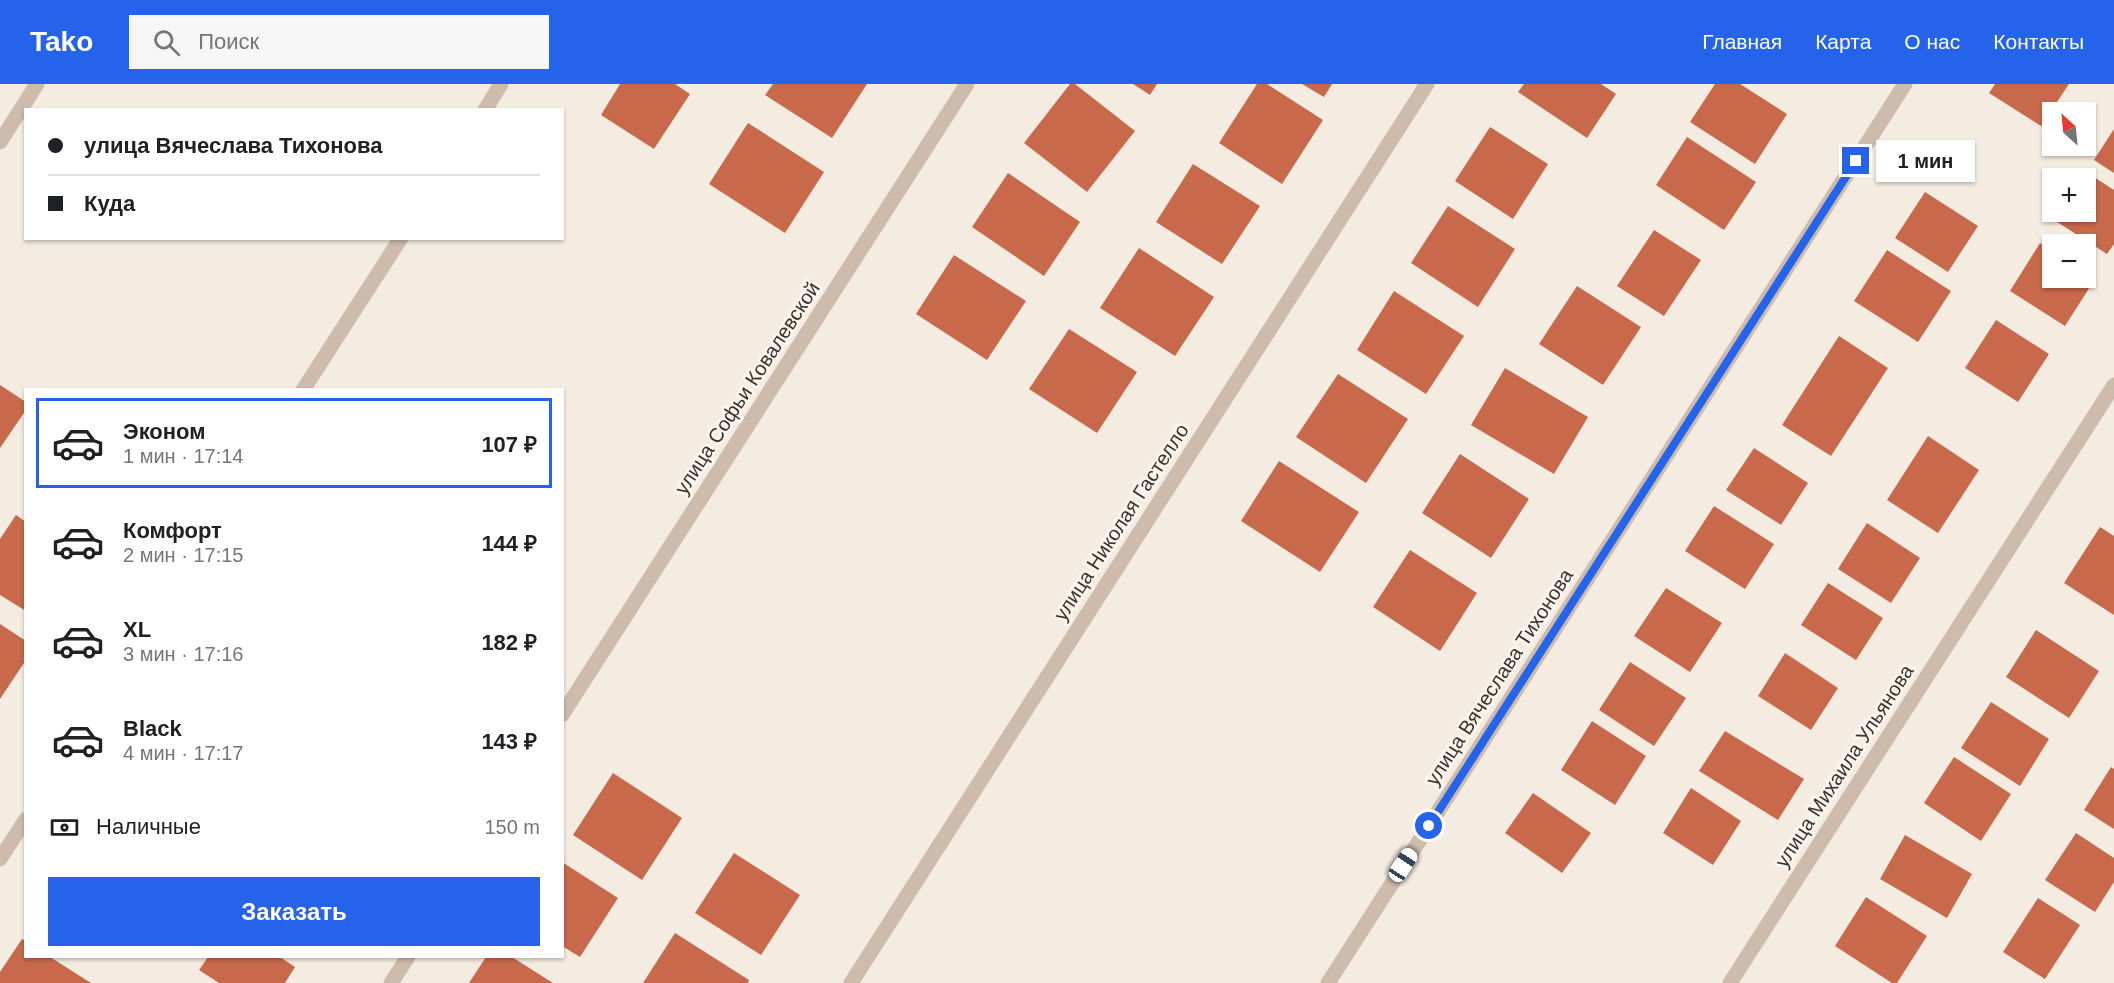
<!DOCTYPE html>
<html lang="ru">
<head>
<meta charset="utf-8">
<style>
	body { margin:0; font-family:Arial,sans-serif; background:#f6f6f6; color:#202124; height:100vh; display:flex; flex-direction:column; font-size:22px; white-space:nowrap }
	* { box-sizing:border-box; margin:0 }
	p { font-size:20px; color:#757577 }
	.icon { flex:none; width:33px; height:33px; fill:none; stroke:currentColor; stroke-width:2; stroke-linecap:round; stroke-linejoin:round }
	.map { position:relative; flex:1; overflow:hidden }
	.details { position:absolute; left:24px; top:304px; width:540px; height:570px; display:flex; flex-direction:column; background:#fff; border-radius:0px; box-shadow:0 2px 4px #0004 }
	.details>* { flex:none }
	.top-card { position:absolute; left:24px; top:24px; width:540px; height:132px; border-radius:0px; box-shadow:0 2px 4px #0004; display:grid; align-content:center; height:132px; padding:0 24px; background:#fff }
	.needle { width:39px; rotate:333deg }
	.fabs { position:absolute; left:2042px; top:18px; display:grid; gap:12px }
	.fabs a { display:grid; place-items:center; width:54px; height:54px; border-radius:0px; background:#fff; box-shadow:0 2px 4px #0004; font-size:30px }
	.end { position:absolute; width:27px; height:27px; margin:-14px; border:8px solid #2563eb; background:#fff; box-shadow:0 0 0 3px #fff }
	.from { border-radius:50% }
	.bubble { position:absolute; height:42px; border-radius:0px; background:#fff; box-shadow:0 2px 4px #0004; font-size:20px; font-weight:700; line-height:42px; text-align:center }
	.car { position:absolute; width:18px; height:36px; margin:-18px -9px; border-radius:8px; box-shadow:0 0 4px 2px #0007; background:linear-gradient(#fff 24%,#345 0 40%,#fff 0 76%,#345 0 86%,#fff 0) }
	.top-card b { display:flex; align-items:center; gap:21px; height:57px; font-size:22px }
	.top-card b+b { border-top:2px solid #e0e0e0 }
	.top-card i { width:15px; height:15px; background:#202124 }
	ul { padding:10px 0 0; list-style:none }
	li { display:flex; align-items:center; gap:18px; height:90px; margin:0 12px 9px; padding:0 12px; border:3px solid transparent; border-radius:0px }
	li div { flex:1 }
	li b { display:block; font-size:22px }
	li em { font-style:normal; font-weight:700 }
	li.on { border-color:#2563eb }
	li>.icon { width:54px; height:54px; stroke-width:1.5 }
	.pay { display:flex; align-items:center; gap:15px; height:66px; padding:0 24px; font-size:22px }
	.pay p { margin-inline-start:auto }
	.primary-button { display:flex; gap:12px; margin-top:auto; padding:12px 24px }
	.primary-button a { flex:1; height:69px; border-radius:0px; background:#2563eb; color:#fff; font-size:24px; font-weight:700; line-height:69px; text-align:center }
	header { display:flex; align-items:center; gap:36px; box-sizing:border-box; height:84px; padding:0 30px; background:#2563eb; color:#fff }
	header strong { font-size:28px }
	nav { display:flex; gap:33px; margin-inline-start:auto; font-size:21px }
	.search { width:420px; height:54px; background:#f6f6f6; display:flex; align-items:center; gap:15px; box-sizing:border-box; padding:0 21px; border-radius:0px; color:#757577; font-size:22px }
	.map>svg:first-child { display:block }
</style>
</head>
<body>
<header>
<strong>Tako</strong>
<div class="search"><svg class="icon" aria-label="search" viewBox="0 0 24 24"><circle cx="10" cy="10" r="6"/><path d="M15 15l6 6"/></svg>Поиск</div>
<nav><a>Главная</a><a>Карта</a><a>О нас</a><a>Контакты</a></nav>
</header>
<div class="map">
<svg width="2114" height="899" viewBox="0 0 2114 899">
	<rect width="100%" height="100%" fill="#f4ebe1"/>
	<!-- building -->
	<path fill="#c8694b" d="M620,0H675L690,10L654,65L601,31Z
		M773,0H867L832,54L765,11Z
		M1070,0H1075L1135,47L1087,108L1024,59Z
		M1133,0H1157L1150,11Z
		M1257,0H1267L1323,36L1282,100L1219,59Z
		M1302,0H1332L1324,13Z
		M1524,0H1601L1616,10L1587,54L1518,8Z
		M1715,0H1740L1787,30L1755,80L1690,38Z
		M1995,0H2069L2041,42L1989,9Z
		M748,39L824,88L785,149L709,100Z
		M1490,43L1548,80L1513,135L1455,97Z
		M2114,45V89L2094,76Z
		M1687,53L1756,98L1724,146L1656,101Z
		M1193,80L1260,122L1222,180L1156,138Z
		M2086,88L2114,106V160L2107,170L2054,136L2060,128H2085V94H2081Z
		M1008,89L1080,138L1044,192L972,143Z
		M1925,108L1978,142L1948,188L1895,154Z
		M1448,122L1515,165L1478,223L1411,179Z
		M1654,146L1701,176L1664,232L1617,202Z
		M2040,159L2052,167V194H2085V188L2095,195L2065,242L2010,207Z
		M1139,164L1214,213L1175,272L1100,224Z
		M1887,166L1951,207L1918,258L1854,217Z
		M954,171L1026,217L987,276L916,230Z
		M1577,202L1641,243L1603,301L1539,260Z
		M1394,207L1464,252L1426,310L1357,266Z
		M1996,236L2049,270L2018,318L1965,284Z
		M1069,245L1137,288L1097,349L1029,305Z
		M1839,252L1888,284L1831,372L1782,341Z
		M1505,284L1588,333L1554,390L1471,341Z
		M1338,290L1408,335L1366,399L1296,353Z
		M0,301L26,318V326L0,364Z
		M1928,352L1979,386L1938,449L1887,416Z
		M1754,364L1808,399L1781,441L1726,406Z
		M1460,370L1529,415L1491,474L1422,429Z
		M1279,377L1359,428L1320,488L1241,437Z
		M1714,422L1774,460L1745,505L1685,467Z
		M16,431L26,438V527L0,511V455Z
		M1867,439L1920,474L1891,519L1838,485Z
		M2100,443L2114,452V531L2064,499Z
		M1410,466L1477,509L1440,567L1373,523Z
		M1828,499L1883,534L1856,576L1801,541Z
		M1666,504L1722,539L1690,588L1634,552Z
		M0,540L26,557V576L0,615Z
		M2036,546L2099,587L2069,634L2006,593Z
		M1785,569L1838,604L1811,646L1758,612Z
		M1630,578L1686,614L1654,662L1599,626Z
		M1991,618L2049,655L2020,702L1961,664Z
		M1592,637L1646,672L1615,721L1561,686Z
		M1725,647L1804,695L1778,736L1699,687Z
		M1954,673L2011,710L1981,757L1924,719Z
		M2111,683L2114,685V745L2084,726Z
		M613,689L682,734L642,796L573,751Z
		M1691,704L1741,737L1713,781L1663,749Z
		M1533,709L1591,749L1562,789L1505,749Z
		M2076,749L2114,774V798L2095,828L2045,796Z
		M1905,751L1972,790L1947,834L1880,795Z
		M734,769L800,811L761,871L695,829Z
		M562,778L618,814L580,873L562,862Z
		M1866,813L1927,852L1897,899H1892L1835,862Z
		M2038,814L2080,841L2045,895L2003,868Z
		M675,849L749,896L748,899H643Z
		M22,855L26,857V873H50L91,899H0V888Z
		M208,873H280L295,883L285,899H219L199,886Z
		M486,873H512L553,899H469Z"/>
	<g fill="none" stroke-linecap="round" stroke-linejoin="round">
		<!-- minor -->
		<path stroke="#cdbbac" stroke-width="15" d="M485,26L501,0
			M0,58L37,0
			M303,306L401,154
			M562,631L967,0
			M0,775L26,735
			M391,899L408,873
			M851,899L1427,0
			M1328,899L1905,0
			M1730,899L2114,301"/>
	</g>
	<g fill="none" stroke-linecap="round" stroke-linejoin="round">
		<!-- route -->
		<path stroke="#2563eb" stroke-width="8" d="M1429,742L1856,77"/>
	</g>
	<g text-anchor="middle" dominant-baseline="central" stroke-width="6" stroke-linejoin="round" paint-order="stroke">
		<!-- street labels -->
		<g font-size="20" fill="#3b302b" stroke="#fbf5ee">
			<text transform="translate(747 304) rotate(-57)">улица Софьи Ковалевской</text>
			<text transform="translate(1121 438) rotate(-57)">улица Николая Гастелло</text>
			<text transform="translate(1499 593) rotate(-57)">улица Вячеслава Тихонова</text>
			<text transform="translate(1844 682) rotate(-57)">улица Михаила Ульянова</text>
		</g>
	</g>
</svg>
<div class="fabs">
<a><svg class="needle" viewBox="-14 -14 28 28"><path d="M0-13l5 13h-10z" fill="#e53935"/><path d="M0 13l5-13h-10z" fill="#757577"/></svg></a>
<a>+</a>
<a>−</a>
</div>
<i class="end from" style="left:1429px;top:742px"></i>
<i class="end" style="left:1856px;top:77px"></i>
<div class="bubble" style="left:1876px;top:56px;width:99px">1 мин</div>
<i class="car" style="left:1403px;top:781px;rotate:33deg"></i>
<div class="top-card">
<b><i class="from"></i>улица Вячеслава Тихонова</b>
<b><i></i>Куда</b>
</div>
<section class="details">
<ul>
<li class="on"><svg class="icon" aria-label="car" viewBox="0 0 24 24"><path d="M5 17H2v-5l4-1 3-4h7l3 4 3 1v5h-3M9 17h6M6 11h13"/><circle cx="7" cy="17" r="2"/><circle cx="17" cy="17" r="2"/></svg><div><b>Эконом</b><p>1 мин · 17:14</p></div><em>107 ₽</em></li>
<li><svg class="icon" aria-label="car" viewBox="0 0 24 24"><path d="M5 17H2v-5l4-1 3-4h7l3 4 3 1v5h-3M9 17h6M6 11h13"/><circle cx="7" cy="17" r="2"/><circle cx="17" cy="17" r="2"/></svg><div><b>Комфорт</b><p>2 мин · 17:15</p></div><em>144 ₽</em></li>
<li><svg class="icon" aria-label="car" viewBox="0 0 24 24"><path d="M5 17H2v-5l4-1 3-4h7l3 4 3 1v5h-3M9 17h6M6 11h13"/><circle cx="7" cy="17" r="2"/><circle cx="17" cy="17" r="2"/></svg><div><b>XL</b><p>3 мин · 17:16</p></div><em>182 ₽</em></li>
<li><svg class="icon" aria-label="car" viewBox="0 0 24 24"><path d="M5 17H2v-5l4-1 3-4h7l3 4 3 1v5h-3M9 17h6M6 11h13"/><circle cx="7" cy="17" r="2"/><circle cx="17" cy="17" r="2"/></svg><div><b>Black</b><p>4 мин · 17:17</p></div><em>143 ₽</em></li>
</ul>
<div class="pay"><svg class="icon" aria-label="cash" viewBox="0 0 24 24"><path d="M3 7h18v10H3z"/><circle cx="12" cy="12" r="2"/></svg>Наличные<p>150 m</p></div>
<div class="primary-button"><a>Заказать</a></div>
</section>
</div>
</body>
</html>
